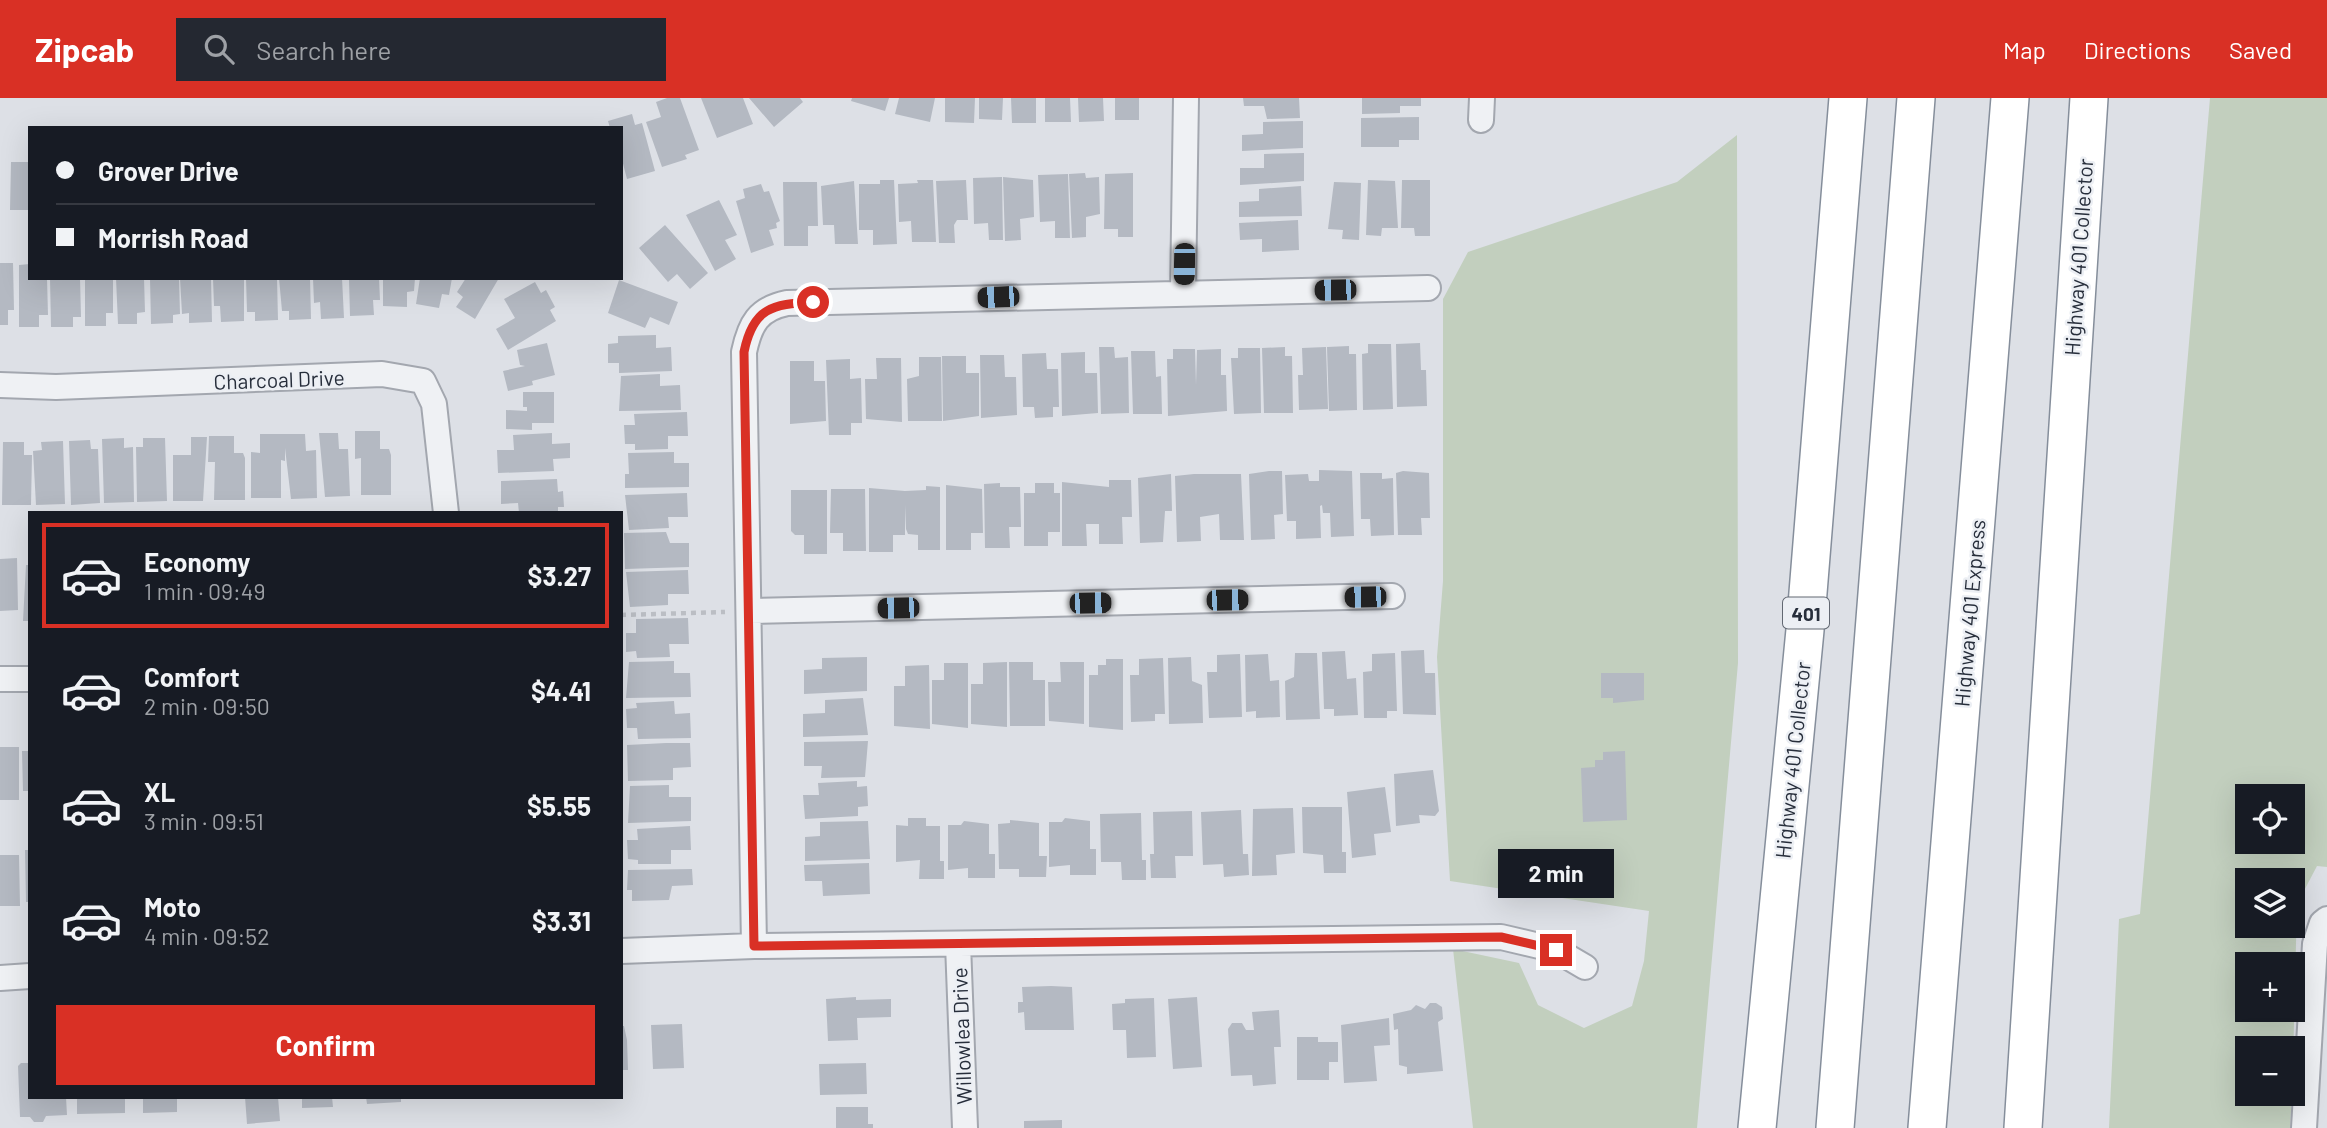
<!DOCTYPE html>
<html lang="en">
<head>
<meta charset="utf-8">
<style>
	body { margin:0; font-family:Barlow,sans-serif; background:#242831; color:#f1f3f6; height:100vh; display:flex; flex-direction:column; font-size:26px; white-space:nowrap }
	* { box-sizing:border-box; margin:0 }
	p { font-size:23px; color:#9ea1a6 }
	.icon { flex:none; width:38px; height:38px; fill:none; stroke:currentColor; stroke-width:2; stroke-linecap:round; stroke-linejoin:round }
	.map { position:relative; flex:1; overflow:hidden }
	.drawer { position:absolute; left:28px; top:413px; width:595px; height:588px; display:flex; flex-direction:column; background:#171b24; border-radius:0px; box-shadow:0 7px 28px #0002 }
	.drawer>* { flex:none }
	.guide { position:absolute; left:28px; top:28px; width:595px; height:154px; border-radius:0px; box-shadow:0 7px 28px #0002; display:grid; align-content:center; height:154px; padding:0 28px; background:#171b24 }
	.controls { position:absolute; left:2235px; top:686px; display:grid; gap:14px }
	.controls a { display:grid; place-items:center; width:70px; height:70px; border-radius:0px; background:#171b24; box-shadow:0 7px 28px #0002; font-size:35px }
	.end { position:absolute; width:32px; height:32px; margin:-16px; border:9px solid #d93025; background:#fff; box-shadow:0 0 0 4px #fff }
	.from { border-radius:50% }
	.bubble { position:absolute; height:49px; border-radius:0px; background:#171b24; box-shadow:0 7px 28px #0002; font-size:23px; font-weight:700; line-height:49px; text-align:center }
	.car { position:absolute; width:21px; height:42px; margin:-21px -10px; border-radius:9px; box-shadow:0 0 5px 2px #0007; background:linear-gradient(#222 24%,#8ab4d8 0 40%,#222 0 76%,#8ab4d8 0 86%,#222 0) }
	.guide b { display:flex; align-items:center; gap:24px; height:66px; font-size:26px }
	.guide b+b { border-top:2px solid #363941 }
	.guide i { width:18px; height:18px; background:#f1f3f6 }
	ul { padding:12px 0 0; list-style:none }
	li { display:flex; align-items:center; gap:21px; height:105px; margin:0 14px 10px; padding:0 14px; border:4px solid transparent; border-radius:0px }
	li div { flex:1 }
	li b { display:block; font-size:26px }
	li em { font-style:normal; font-weight:700 }
	li.active { border-color:#d93025 }
	li>.icon { width:63px; height:63px; stroke-width:1.5 }
	.action { display:flex; gap:14px; margin-top:auto; padding:14px 28px }
	.action a { flex:1; height:80px; border-radius:0px; background:#d93025; color:#fff; font-size:28px; font-weight:700; line-height:80px; text-align:center }
	header { display:flex; align-items:center; gap:42px; box-sizing:border-box; height:98px; padding:0 35px; background:#d93025; color:#fff }
	header strong { font-size:33px }
	nav { display:flex; gap:38px; margin-inline-start:auto; font-size:24px }
	.search { width:490px; height:63px; background:#242831; display:flex; align-items:center; gap:18px; box-sizing:border-box; padding:0 24px; border-radius:0px; color:#9ea1a6; font-size:26px }
	.map>svg:first-child { display:block }
</style>
</head>
<body>
<header>
<strong>Zipcab</strong>
<div class="search"><svg class="icon" aria-label="search" viewBox="0 0 24 24"><circle cx="10" cy="10" r="6"/><path d="M15 15l6 6"/></svg>Search here</div>
<nav><a>Map</a><a>Directions</a><a>Saved</a></nav>
</header>
<div class="map">
<svg width="2327" height="1030" viewBox="0 0 2327 1030">
	<rect width="100%" height="100%" fill="#dde0e6"/>
	<!-- green -->
	<path fill="#c2cfbe" fill-rule="evenodd" d="M2210,0H2327V769L2317,768L2297,806L2293,965L2292,950H2247V996H2292L2290,1030H2109L2119,821L2140,816ZM2247,698H2292V744H2247ZM2247,782H2292V828H2247ZM2247,866H2292V912H2247Z
		M1737,37L1738,565L1697,1030H1473L1453,851L1519,865L1538,907L1584,930L1632,908L1644,863L1649,813L1450,783L1437,559L1443,483V201L1468,154L1677,84Z"/>
	<!-- building -->
	<path fill="#b4b9c2" d="M667,0H680L699,52L685,57L687,61L662,69L646,24L661,19L656,4Z
		M701,0H743L753,26L717,40Z
		M749,0H800L803,4L774,29Z
		M852,0H889L885,13L851,3Z
		M899,0H935L930,24L895,16Z
		M945,0H975L974,25L945,24Z
		M979,0H1003L1002,22L979,21Z
		M1011,0H1036V25H1012Z
		M1045,0H1070L1071,24H1045Z
		M1078,0H1103L1104,23L1079,24Z
		M1115,0H1139V22H1115Z
		M1243,0H1299L1300,20L1267,21L1264,8H1244Z
		M1362,0H1421V8H1400V15L1362,16Z
		M632,16L635,27L642,25L655,73L627,81L621,58V30H610L608,23Z
		M1419,19V42H1399V49H1361V20Z
		M1303,23V50L1242,53V37L1263,36V24Z
		M1304,55V83L1240,87V70H1264V56Z
		M11,64H30V112H10Z
		M1085,75L1086,80L1099,79L1100,116L1086,119V139L1072,140L1069,76Z
		M1133,75V139H1118V131H1104L1105,76Z
		M1068,76L1070,140H1055V123L1040,124L1038,77Z
		M1002,79L1003,142H989L988,125L974,126L973,80Z
		M1003,79L1033,82L1034,119L1020,121L1021,142L1005,143Z
		M880,82H894L897,146L873,147V132H859V86H880Z
		M917,82H933L936,144H912L911,123L899,124L898,86L918,85Z
		M966,82L968,122H957L954,127L955,145H939L936,83Z
		M1368,82L1395,83L1398,130H1382L1381,138L1366,137Z
		M1402,82H1430V138H1415L1414,130H1401Z
		M854,83L858,146H835L834,127H823L821,88Z
		M783,84H817L818,128H808V148H784Z
		M1334,84L1361,85L1359,142L1342,141L1343,132L1328,131Z
		M761,86L764,94L769,93L780,123L776,125L777,130L769,132L774,147L751,155L736,103L745,100L743,91Z
		M1301,88L1302,118L1239,119V104L1259,103V91Z
		M719,102L737,137L725,142L736,161L715,173L686,117Z
		M1298,122L1299,152L1262,154V141L1240,142L1239,125Z
		M665,127L708,175L690,191L677,176L668,184L639,150Z
		M0,165H13L14,212H8V227H0Z
		M30,166V180H47L48,217H39V229H19V167Z
		M50,180H80L81,219H73V229H51Z
		M85,180H113V215H106V228H85Z
		M116,180H144L145,214L137,215V226H118Z
		M150,180H179L180,216L173,217V225L151,226Z
		M180,180H211L212,224L189,225V215L182,216Z
		M213,180H244V223L221,224L220,208H214Z
		M246,180H277L278,222L255,223V214H247Z
		M279,180H310L311,221L289,222V213H282Z
		M313,180H342L344,220L321,221L320,204L314,205Z
		M349,180H379L380,202H373L374,217L350,218Z
		M383,180H415L414,193L407,194V209L383,208Z
		M420,180H452L449,197L442,196L439,210L416,206Z
		M466,180H499L475,221L456,209L463,199L457,194Z
		M619,182L678,204L669,227L650,219L645,230L608,215Z
		M535,184L541,195L546,192L555,209L550,212L556,223L508,252L496,231L515,220L504,201Z
		M656,237V250L671,249L672,273L619,275V265H608V246L618,245V238Z
		M547,245L555,277L532,283L533,287L508,293L503,273L525,268L520,267L517,252Z
		M1420,245L1421,272H1426L1427,308L1397,309L1396,246Z
		M1368,246H1391L1393,311L1363,312L1362,256L1368,255Z
		M1349,248V256H1356L1357,312L1329,313L1327,249Z
		M1099,249H1114L1115,260L1128,259L1129,315L1101,316Z
		M1285,249V258H1292L1293,315H1264L1262,250Z
		M1326,249L1328,311L1299,312L1298,277H1303L1302,250Z
		M1238,250H1260L1261,315L1234,316L1231,260H1238Z
		M1173,251H1195L1196,287L1197,252L1221,251V277H1226L1227,313L1168,318L1167,261H1173Z
		M1131,253H1155L1156,279L1161,278L1162,316H1133Z
		M1085,254V275H1097L1098,315L1062,318L1061,255Z
		M1046,255L1047,271H1058L1059,309H1053V319L1035,320L1034,309H1023L1022,256Z
		M980,257H1004L1005,279H1016L1017,317L981,320Z
		M966,258V275H979V318L943,323L942,258Z
		M919,259H941L942,323H908L907,281L919,278Z
		M876,260H901L902,324L866,321L865,281H877Z
		M850,261V281L861,280L862,325H851V337H829L826,262Z
		M790,263H814V283H825L826,323L790,326Z
		M660,276V288L680,287L681,312L619,313L621,278Z
		M523,294H554V325H532V332L506,331V312L527,313V309H523Z
		M687,314L688,338H668V351L635,352V346H625L624,327H635L634,316Z
		M355,333H380V351H389L391,357V397H361V360L355,361Z
		M319,335H338L339,351H348L350,398L325,399Z
		M552,335V346L570,345V360L553,361L554,373L498,375L497,352H514L513,337Z
		M260,336H305L306,353L316,352L317,400L291,401L285,350V363L281,362V400H251V354L260,355Z
		M209,338H234V355H243L245,360V402H214L215,364H208Z
		M191,339H207L203,403H173V357H191Z
		M124,340V350L133,349L134,404L104,405L102,341Z
		M143,340H165L167,403L137,404L136,349H143Z
		M90,342L91,351H98L100,405L71,407L69,343Z
		M63,343L65,406L36,407L33,353L42,352L41,344Z
		M3,344H24V357H32L31,407H2Z
		M674,354V365H689V389L625,390V376H629L628,355Z
		M1319,372L1352,373L1354,438L1331,439L1330,415H1323L1322,407L1320,408L1321,440L1296,441V423H1287L1285,377L1308,376L1309,383H1319Z
		M1269,373H1282L1283,416L1274,417L1275,441L1251,442L1249,376Z
		M1403,373L1429,375L1430,420H1421L1422,437H1398L1396,375Z
		M1360,375H1382V381L1393,380L1394,437L1371,438L1370,421H1361Z
		M1171,376L1172,413H1165L1163,444L1140,445L1138,380Z
		M1194,376H1241L1244,442H1220L1219,416L1200,419L1201,443L1177,444L1175,378Z
		M557,381L558,394L563,393L564,409H558V415H519L518,405L501,406V383Z
		M1109,382H1131L1132,419H1122L1123,446H1099V426H1086L1087,448H1062V384L1109,389Z
		M1000,385V389H1020L1021,429H1009L1010,450H985L984,386Z
		M1035,385H1054V395H1060V434H1048V448H1024V395H1035Z
		M946,387L982,391L983,435H971V452H946Z
		M926,388L940,389V452H918V437L908,436L906,431L905,407V437H893V454H869V390L905,393L926,392Z
		M831,391H865L866,453H843V435H830Z
		M791,392H827V456H804V437H795L791,433Z
		M687,395L688,419H668L669,430L629,432L625,397Z
		M666,434L670,445H689V469L625,471L624,435Z
		M17,460L18,512L0,513V461Z
		M26,467H30V523H23Z
		M688,472L689,496H668V507L630,509L626,474Z
		M688,520L689,546H669L670,559L637,560L636,553L626,554V535H636V521Z
		M1424,552L1425,575H1435L1436,617L1403,616L1401,553Z
		M1345,553L1347,581L1356,580L1358,617L1334,618V611H1324L1322,554Z
		M1295,555H1317L1320,621L1286,622L1285,583L1294,579Z
		M1395,555L1397,613H1387V620H1364L1363,574L1372,573V556Z
		M1240,556L1242,619L1209,620L1207,574H1217V557Z
		M1268,556L1270,583L1279,582L1280,619L1256,620V613L1246,614L1245,557Z
		M867,559V593L804,596V572L822,571V560Z
		M1191,559L1192,583L1202,587L1203,625L1169,626L1168,560Z
		M1163,560L1165,616H1155V623L1131,624L1130,577H1139V561Z
		M1106,561H1123V632L1089,629V577H1098V567H1106Z
		M674,563V575H690L691,599L626,600L629,564Z
		M1007,564V629L971,626V586H983V565Z
		M1009,564H1033V582H1045V628H1010Z
		M1060,564H1084V626L1049,623L1048,584H1061Z
		M944,565H968V630L932,626V582H944Z
		M929,567L930,631L894,628V588H905V568Z
		M1601,575H1644V602L1613,605V600H1601Z
		M863,600L868,637L803,639V616L825,615V602Z
		M674,603L675,616L690,615L691,640L638,641L637,630H627L626,611L637,610L636,605Z
		M868,643L865,679L821,680L822,668H804V644Z
		M666,645H690L691,669L673,670V682L628,683L627,647Z
		M0,649H19V702H0Z
		M22,653H30V693H23Z
		M1625,653L1627,722L1583,724L1581,670L1595,669V662H1603V654Z
		M1433,672L1439,713L1435,718L1419,717L1420,725L1396,728L1394,676Z
		M857,683V689L867,688L868,708L858,709V718L805,721L803,697H819L818,685Z
		M669,687V699H691V723L628,725L630,688Z
		M1385,689L1391,734L1374,736L1376,757L1352,760L1347,694Z
		M1302,709H1342V754H1346V775H1324L1323,757L1303,755Z
		M1293,710L1295,755L1276,757L1277,777L1252,778L1253,711Z
		M1241,712L1243,756H1248L1249,777L1224,779L1223,766L1203,767L1201,714Z
		M1192,713L1193,758H1175L1176,780H1151L1150,756H1154L1153,714Z
		M1141,715L1142,762H1146V782H1122L1121,764H1101L1100,716Z
		M908,720H926V728H940V763H944V781H919L920,762L896,764V727L908,728Z
		M1065,720L1090,723V751H1096V777H1070V767L1049,769V724H1062Z
		M1010,722L1039,725V758H1047L1046,779H1019V771H999L998,726L1010,725Z
		M868,723L870,761L805,763V739L820,738V724Z
		M964,723L989,726V756H995V780H968V770L948,772V727H961Z
		M690,728L691,752H671V766H638V762L628,761L627,742H638L637,731Z
		M25,752H30V804H26Z
		M0,757H19L20,808H0Z
		M869,765L870,796L823,798L822,783H805L804,767Z
		M692,771L693,787L672,788L669,802L632,803V792H627L628,772Z
		M1051,888L1072,889L1074,932H1025L1024,914L1018,915V904H1023L1022,889Z
		M856,899V902L891,901V919L857,920L858,942L828,943L826,901Z
		M1197,899L1202,969L1173,971L1168,901Z
		M1154,900L1156,959L1127,960L1126,932H1113L1112,906L1125,905V901Z
		M1430,905H1436L1442,909L1443,921L1438,924L1443,973L1407,976V969L1399,967L1398,931L1394,932L1393,916L1411,912L1416,907L1425,911Z
		M1279,912L1281,949H1274L1276,986L1253,988L1252,977L1231,978L1228,931L1232,925H1242L1246,932H1254L1252,914Z
		M1389,920L1390,947L1374,948L1377,983L1344,985L1341,927Z
		M682,926L684,970L653,971L651,927Z
		M621,928H624L627,942L628,972H621Z
		M1297,939H1318V944H1338V964H1329V982H1297Z
		M21,965H30V999H66L67,1017L46,1018L43,1024H34L30,1019H20L18,968Z
		M866,965L867,996L820,997L819,966Z
		M77,999H125V1015L77,1016Z
		M143,999H177V1014L143,1015Z
		M245,999H278L280,1023L247,1026Z
		M302,999H332L333,1009L302,1010Z
		M366,999H401V1004L367,1006Z
		M836,1009H868V1026H873V1030H836Z
		M1062,1022V1030H1024V1023Z"/>
	<g fill="none" stroke-linecap="round" stroke-linejoin="round">
		<!-- minor casing -->
		<g stroke="#a3a7af" stroke-width="28">
			<path id="minor" d="M1481,22L1482,0
				M1183,194L1186,0
				M0,287L56,289L382,276L423,283L434,306L446,415
				M749,513L1392,498
				M0,581H30
				M958,846L965,1030
				M754,848L744,254C750,226 758,211 787,205L1428,190
				M621,853L754,848L1501,839L1556,852L1585,869
				M0,880L30,878
				M2304,1030L2315,846L2322,825L2327,821"/>
		</g>
		<!-- highway casing -->
		<g stroke="#858e9b" stroke-width="40">
			<path id="highway" d="M1757,1030L1805,532L1848,0
				M1835,1030L1916,0
				M1927,1030L2010,0
				M2023,1030L2089,0"/>
		</g>
		<!-- path -->
		<path stroke="#bbbec4" stroke-width="4.5" stroke-dasharray="5 5" stroke-linecap="butt" d="M621,517L725,514"/>
		<!-- minor -->
		<use href="#minor" stroke="#eff1f4" stroke-width="24"/>
		<!-- highway -->
		<use href="#highway" stroke="#fff" stroke-width="37"/>
	</g>
	<g fill="none" stroke-linecap="round" stroke-linejoin="round">
		<!-- route -->
		<path stroke="#d93025" stroke-width="9" d="M813,204C772,206 753,210 744,254L754,848L1501,839L1556,852"/>
	</g>
	<g text-anchor="middle" dominant-baseline="central" stroke-width="5" stroke-linejoin="round" paint-order="stroke">
		<!-- shield labels -->
		<rect fill="#eceff4" stroke="#626872" stroke-width="2" x="1783" y="499.5" width="46" height="31" rx="5"/>
		<g font-size="19" font-weight="bold" fill="#272e3b">
			<text x="1806" y="515">401</text>
		</g>
		<!-- street labels -->
		<g font-size="21" fill="#272e3b" stroke="#eceff4">
			<text transform="translate(2078 159) rotate(-86)">Highway 401 Collector</text>
			<text transform="translate(279 281) rotate(-2)">Charcoal Drive</text>
			<text transform="translate(1969 515) rotate(-85)">Highway 401 Express</text>
			<text transform="translate(1792 662) rotate(-84)">Highway 401 Collector</text>
			<text transform="translate(961 938) rotate(-92)">Willowlea Drive</text>
		</g>
	</g>
</svg>
<div class="controls">
<a><svg class="icon" aria-label="locate" viewBox="0 0 24 24"><circle cx="12" cy="12" r="6"/><path d="M12 2v4M12 18v4M2 12h4M18 12h4"/></svg></a>
<a><svg class="icon" aria-label="layers" viewBox="0 0 24 24"><path d="M12 4l9 5-9 5-9-5zM3 14l9 5 9-5"/></svg></a>
<a>+</a>
<a>−</a>
</div>
<i class="end from" style="left:813px;top:204px"></i>
<i class="end" style="left:1556px;top:852px"></i>
<div class="bubble" style="left:1498px;top:751px;width:116px">2 min</div>
<i class="car" style="left:1184px;top:166px;rotate:181deg"></i>
<i class="car" style="left:1335px;top:192px;rotate:269deg"></i>
<i class="car" style="left:998px;top:199px;rotate:268deg"></i>
<i class="car" style="left:1365px;top:499px;rotate:269deg"></i>
<i class="car" style="left:1227px;top:502px;rotate:89deg"></i>
<i class="car" style="left:1090px;top:505px;rotate:89deg"></i>
<i class="car" style="left:898px;top:510px;rotate:269deg"></i>
<div class="guide">
<b><i class="from"></i>Grover Drive</b>
<b><i></i>Morrish Road</b>
</div>
<section class="drawer">
<ul>
<li class="active"><svg class="icon" aria-label="car" viewBox="0 0 24 24"><path d="M5 17H2v-5l4-1 3-4h7l3 4 3 1v5h-3M9 17h6M6 11h13"/><circle cx="7" cy="17" r="2"/><circle cx="17" cy="17" r="2"/></svg><div><b>Economy</b><p>1 min · 09:49</p></div><em>$3.27</em></li>
<li><svg class="icon" aria-label="car" viewBox="0 0 24 24"><path d="M5 17H2v-5l4-1 3-4h7l3 4 3 1v5h-3M9 17h6M6 11h13"/><circle cx="7" cy="17" r="2"/><circle cx="17" cy="17" r="2"/></svg><div><b>Comfort</b><p>2 min · 09:50</p></div><em>$4.41</em></li>
<li><svg class="icon" aria-label="car" viewBox="0 0 24 24"><path d="M5 17H2v-5l4-1 3-4h7l3 4 3 1v5h-3M9 17h6M6 11h13"/><circle cx="7" cy="17" r="2"/><circle cx="17" cy="17" r="2"/></svg><div><b>XL</b><p>3 min · 09:51</p></div><em>$5.55</em></li>
<li><svg class="icon" aria-label="car" viewBox="0 0 24 24"><path d="M5 17H2v-5l4-1 3-4h7l3 4 3 1v5h-3M9 17h6M6 11h13"/><circle cx="7" cy="17" r="2"/><circle cx="17" cy="17" r="2"/></svg><div><b>Moto</b><p>4 min · 09:52</p></div><em>$3.31</em></li>
</ul>
<div class="action"><a>Confirm</a></div>
</section>
</div>
</body>
</html>
